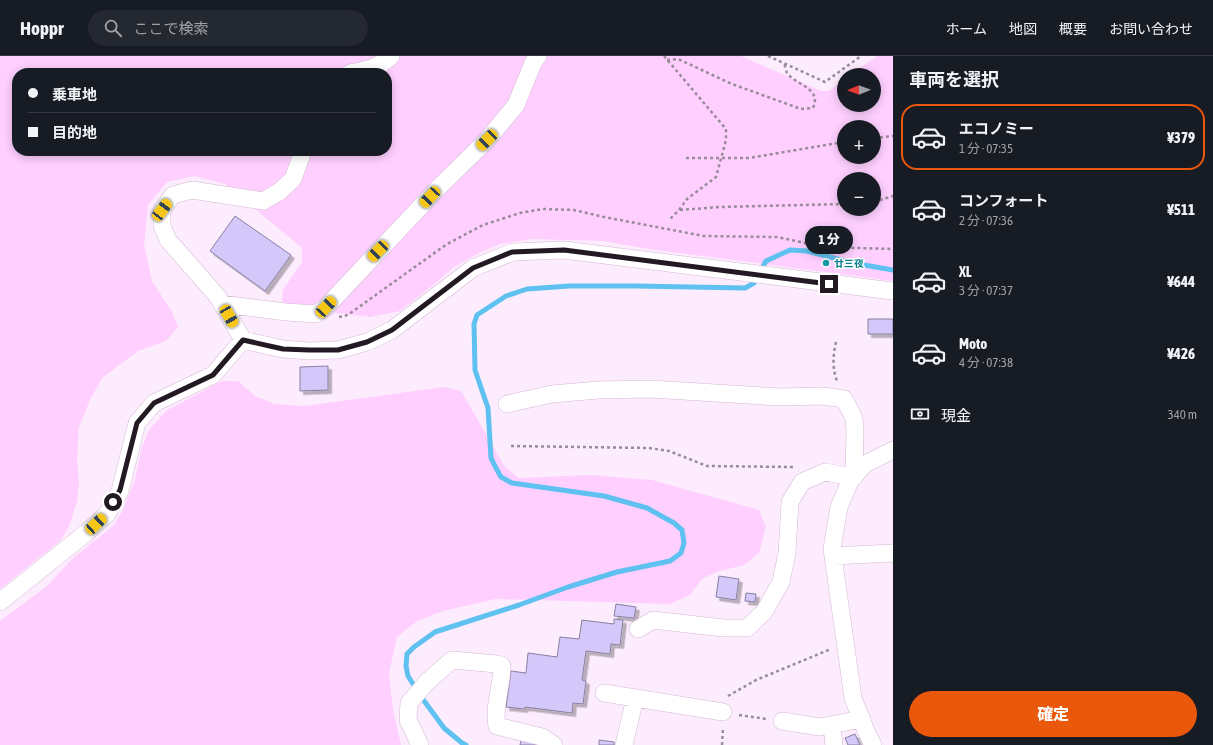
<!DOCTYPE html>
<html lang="ja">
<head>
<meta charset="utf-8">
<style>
	body { margin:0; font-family:"Asap Condensed","Noto Sans JP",sans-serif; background:#242831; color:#f1f3f6; height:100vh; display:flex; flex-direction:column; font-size:15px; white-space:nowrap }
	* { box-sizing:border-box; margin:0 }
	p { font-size:13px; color:#9ea1a6 }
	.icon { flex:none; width:22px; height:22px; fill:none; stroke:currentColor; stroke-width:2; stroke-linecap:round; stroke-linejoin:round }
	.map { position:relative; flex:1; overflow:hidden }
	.details { display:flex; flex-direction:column; background:#171b24; width:320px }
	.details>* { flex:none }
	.banner { position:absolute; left:12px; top:12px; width:380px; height:88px; border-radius:16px; box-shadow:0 2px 10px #0003; display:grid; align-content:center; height:88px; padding:0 16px; background:#171b24 }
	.needle { width:26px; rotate:269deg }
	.buttons { position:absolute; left:837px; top:12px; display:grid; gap:8px }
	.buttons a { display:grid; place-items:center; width:44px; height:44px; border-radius:50%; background:#171b24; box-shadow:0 2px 10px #0003; font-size:20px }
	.end { position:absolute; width:18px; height:18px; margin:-9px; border:5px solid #231923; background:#fff; box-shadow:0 0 0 2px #fff }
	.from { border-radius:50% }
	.bubble { position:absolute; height:28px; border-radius:14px; background:#171b24; box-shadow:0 2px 10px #0003; font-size:13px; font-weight:800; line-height:28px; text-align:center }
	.car { position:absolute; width:12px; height:24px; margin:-12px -6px; border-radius:5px; box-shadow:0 0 3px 1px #0007; background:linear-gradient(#f5c518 24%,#345 0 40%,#f5c518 0 76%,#345 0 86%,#f5c518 0) }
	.banner b { display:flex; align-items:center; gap:14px; height:38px; font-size:15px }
	.banner b+b { border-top:1px solid #363941 }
	.banner i { width:10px; height:10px; background:#f1f3f6 }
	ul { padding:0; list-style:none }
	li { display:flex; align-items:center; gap:12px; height:66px; margin:0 8px 6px; padding:0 8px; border:2px solid transparent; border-radius:16px }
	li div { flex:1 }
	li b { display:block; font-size:15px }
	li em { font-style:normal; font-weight:800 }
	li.on { border-color:#ea580c }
	li>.icon { width:36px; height:36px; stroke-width:1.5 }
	h2 { padding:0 16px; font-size:18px; line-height:48px }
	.pay { display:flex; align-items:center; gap:10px; height:44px; padding:0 16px; font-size:15px }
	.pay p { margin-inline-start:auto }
	.action { display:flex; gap:8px; margin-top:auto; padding:8px 16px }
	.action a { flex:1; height:46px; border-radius:24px; background:#ea580c; color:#fff; font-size:16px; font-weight:800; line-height:46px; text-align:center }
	header { display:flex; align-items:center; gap:24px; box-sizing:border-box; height:56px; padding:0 20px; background:#171b24; border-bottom:1px solid #363941 }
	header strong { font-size:19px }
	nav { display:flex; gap:22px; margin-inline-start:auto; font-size:14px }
	.search { width:280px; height:36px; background:#242831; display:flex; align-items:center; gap:10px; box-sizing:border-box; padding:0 14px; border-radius:22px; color:#9ea1a6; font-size:15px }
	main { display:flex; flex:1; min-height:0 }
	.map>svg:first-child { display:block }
</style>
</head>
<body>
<header>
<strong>Hoppr</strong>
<div class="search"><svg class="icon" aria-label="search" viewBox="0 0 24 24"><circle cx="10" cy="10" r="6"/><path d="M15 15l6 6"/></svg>ここで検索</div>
<nav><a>ホーム</a><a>地図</a><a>概要</a><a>お問い合わせ</a></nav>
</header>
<main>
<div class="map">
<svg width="893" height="689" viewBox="0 0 893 689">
	<defs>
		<filter id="shadow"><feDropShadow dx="3.5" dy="3.5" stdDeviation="0" flood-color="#0004"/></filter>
	</defs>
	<rect width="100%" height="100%" fill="#fdecfd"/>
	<!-- green -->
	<path fill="#fecfff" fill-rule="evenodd" d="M0,0H741L821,35H829L844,24V49H874V19H850L877,0H893V225L649,193L603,185L532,183L500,188L477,198L454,211L432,230L400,255L370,261L294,252L285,250L282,243L283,234L302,206V192L225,128L194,120L167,126L148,149L144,189L152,225L172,256L178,271L166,285L138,295L102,322L90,344L79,371L77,403L79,427L77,445L70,468L61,484L0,533ZM17,17H387V95H17ZM844,71H874V101H844ZM844,123H874V153H844Z
		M222,325H238L255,340L274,348L305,350L444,331L461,335L505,411L519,422L590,419L652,424L759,454L766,471L759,497L744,509L716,516L702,523L690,539L670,548L495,543L443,555L417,565L397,581L389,617L393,654L401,689H0V565L46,531L72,503L113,470L122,456L134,427L142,391L149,374L166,355Z"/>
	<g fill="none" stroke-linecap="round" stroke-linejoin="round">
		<!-- stream -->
		<path stroke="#5ec1f0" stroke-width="5" d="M466,689L462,687L444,672L422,642L408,620L406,610L407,598L414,591L435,576L519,549L568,531L617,516L670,505L681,497L684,487L682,474L674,467L647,452L604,440L512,427L501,421L496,412L491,402L488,352L475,314L474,268L477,259L506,240L527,233L569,230H636L745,232L754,227L766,205L790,194L807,195L853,207L893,214"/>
	</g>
	<!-- building -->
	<path fill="#d3c8f9" stroke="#8880a0" filter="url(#shadow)" d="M235,160L291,199L265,235L210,195Z
		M868,263H893V278H868Z
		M328,310V334L300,335V311Z
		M719,520L739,523L736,544L716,541Z
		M746,537L756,538L755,546L745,545Z
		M616,548L636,551L634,562L614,560Z
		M614,563L623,564L620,589L611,588L610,598L586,595L582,624L586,625L583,648L573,647L572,657L525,651L524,653L506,651L511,615L526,617L528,597L557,601L560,581L579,583L582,564L614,568Z
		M855,678L860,689H848L845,682Z
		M521,684L536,686L535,689H520Z
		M599,684L614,686V689H599Z"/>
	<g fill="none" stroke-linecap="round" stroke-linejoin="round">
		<!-- minor casing -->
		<g stroke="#d3b8d3" stroke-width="18">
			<path id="minor" d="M350,17C365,14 379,12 391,0
				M222,248L286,256L316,258L326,251L440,130L487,84L516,49L533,7L538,0
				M243,284L218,241L168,184L162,170V154L173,139L192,134L263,145L279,136L293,123L303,95
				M507,348L552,338L598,334L651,333L780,341L823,340L844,343L854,362L855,374L854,421
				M833,500L892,497L893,498
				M0,546L86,477L107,458L120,435L137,367L154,347L213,319L243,284L283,293L309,295L338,294L367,286L392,274L473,212L513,196L564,194L893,235
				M638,573L653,564L723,572H747L764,556L781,526L787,497L790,446L802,426L825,416L854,421
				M604,637L723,656
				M782,665L820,671L862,663
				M832,670L834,689
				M420,689L408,664L409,647L427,626L452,604L497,608L502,610C502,630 493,651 497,670L542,681L554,689
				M624,689L635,642
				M873,689L866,675L853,642L832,493L839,451L850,425L865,408L893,394"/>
		</g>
		<!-- path -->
		<path stroke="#998b99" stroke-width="2.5" stroke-dasharray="3 3" stroke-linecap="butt" d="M664,0L726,73V84L716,121L687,143L679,154L669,164
			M768,0L825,26L861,0
			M667,4L678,3L732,28L801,53L813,52C822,32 797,30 787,17C786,14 785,10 784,7
			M874,82L893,80
			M686,102H749L844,86
			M874,146L893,140
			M680,154L720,151L844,148
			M339,261L345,260L352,256L447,188L483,169L520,157L543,153L574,154L604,161L704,180L777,181L824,191L893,193
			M836,286C833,299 832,312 837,325
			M511,390L649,392L669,395L707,410L794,411
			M728,640L756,624L831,593
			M739,659L766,663
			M722,689L723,672"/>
		<!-- minor -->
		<use href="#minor" stroke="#fff" stroke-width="17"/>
	</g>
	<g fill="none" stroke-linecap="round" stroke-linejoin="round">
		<!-- route -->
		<path stroke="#231923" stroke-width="5" d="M113,446L120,434L137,367L154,347L213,319L243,284L283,293L309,294H338L367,286L392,274L473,212L512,196L564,194L829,228"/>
	</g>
	<!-- markers -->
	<circle fill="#0f9aa8" stroke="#fff" stroke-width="1.5" cx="826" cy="207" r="4"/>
	<g text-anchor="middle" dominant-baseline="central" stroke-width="3" stroke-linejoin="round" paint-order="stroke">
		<!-- culture labels -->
		<g font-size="10" font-weight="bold" fill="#0d838f" stroke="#fff" text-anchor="start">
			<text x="834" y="207">廿三夜</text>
		</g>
	</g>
</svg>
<div class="buttons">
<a><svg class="needle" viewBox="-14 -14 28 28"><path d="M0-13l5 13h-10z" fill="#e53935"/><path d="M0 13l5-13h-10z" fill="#9ea1a6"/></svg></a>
<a>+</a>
<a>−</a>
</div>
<i class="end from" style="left:113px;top:446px"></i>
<i class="end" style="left:829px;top:228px"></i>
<div class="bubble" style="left:805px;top:170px;width:48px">1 分</div>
<i class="car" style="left:487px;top:84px;rotate:225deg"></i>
<i class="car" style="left:430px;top:141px;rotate:223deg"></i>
<i class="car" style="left:162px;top:154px;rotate:37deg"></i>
<i class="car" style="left:378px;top:195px;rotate:224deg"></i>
<i class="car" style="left:326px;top:251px;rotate:43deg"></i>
<i class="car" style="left:229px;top:260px;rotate:150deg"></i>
<i class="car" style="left:96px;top:468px;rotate:47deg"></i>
<div class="banner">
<b><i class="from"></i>乗車地</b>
<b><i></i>目的地</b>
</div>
</div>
<section class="details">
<h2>車両を選択</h2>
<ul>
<li class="on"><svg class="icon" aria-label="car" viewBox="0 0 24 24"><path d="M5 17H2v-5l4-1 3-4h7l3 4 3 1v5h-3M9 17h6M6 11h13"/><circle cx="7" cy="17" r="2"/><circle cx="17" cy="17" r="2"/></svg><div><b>エコノミー</b><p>1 分 · 07:35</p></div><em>¥379</em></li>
<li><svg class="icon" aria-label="car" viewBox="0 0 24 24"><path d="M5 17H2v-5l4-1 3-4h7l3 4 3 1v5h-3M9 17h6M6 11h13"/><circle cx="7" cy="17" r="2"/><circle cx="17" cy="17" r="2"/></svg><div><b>コンフォート</b><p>2 分 · 07:36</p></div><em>¥511</em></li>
<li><svg class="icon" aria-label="car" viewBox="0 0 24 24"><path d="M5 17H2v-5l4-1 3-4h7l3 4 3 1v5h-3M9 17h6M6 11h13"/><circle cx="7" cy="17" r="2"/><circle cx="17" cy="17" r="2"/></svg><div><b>XL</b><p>3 分 · 07:37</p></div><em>¥644</em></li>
<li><svg class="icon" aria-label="car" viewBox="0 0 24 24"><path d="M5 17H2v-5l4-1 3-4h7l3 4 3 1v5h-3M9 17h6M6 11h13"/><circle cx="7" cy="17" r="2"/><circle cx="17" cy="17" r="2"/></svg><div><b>Moto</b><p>4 分 · 07:38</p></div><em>¥426</em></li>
</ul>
<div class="pay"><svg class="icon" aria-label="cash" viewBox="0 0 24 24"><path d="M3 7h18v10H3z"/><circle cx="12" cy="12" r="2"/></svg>現金<p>340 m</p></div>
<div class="action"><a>確定</a></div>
</section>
</main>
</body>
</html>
